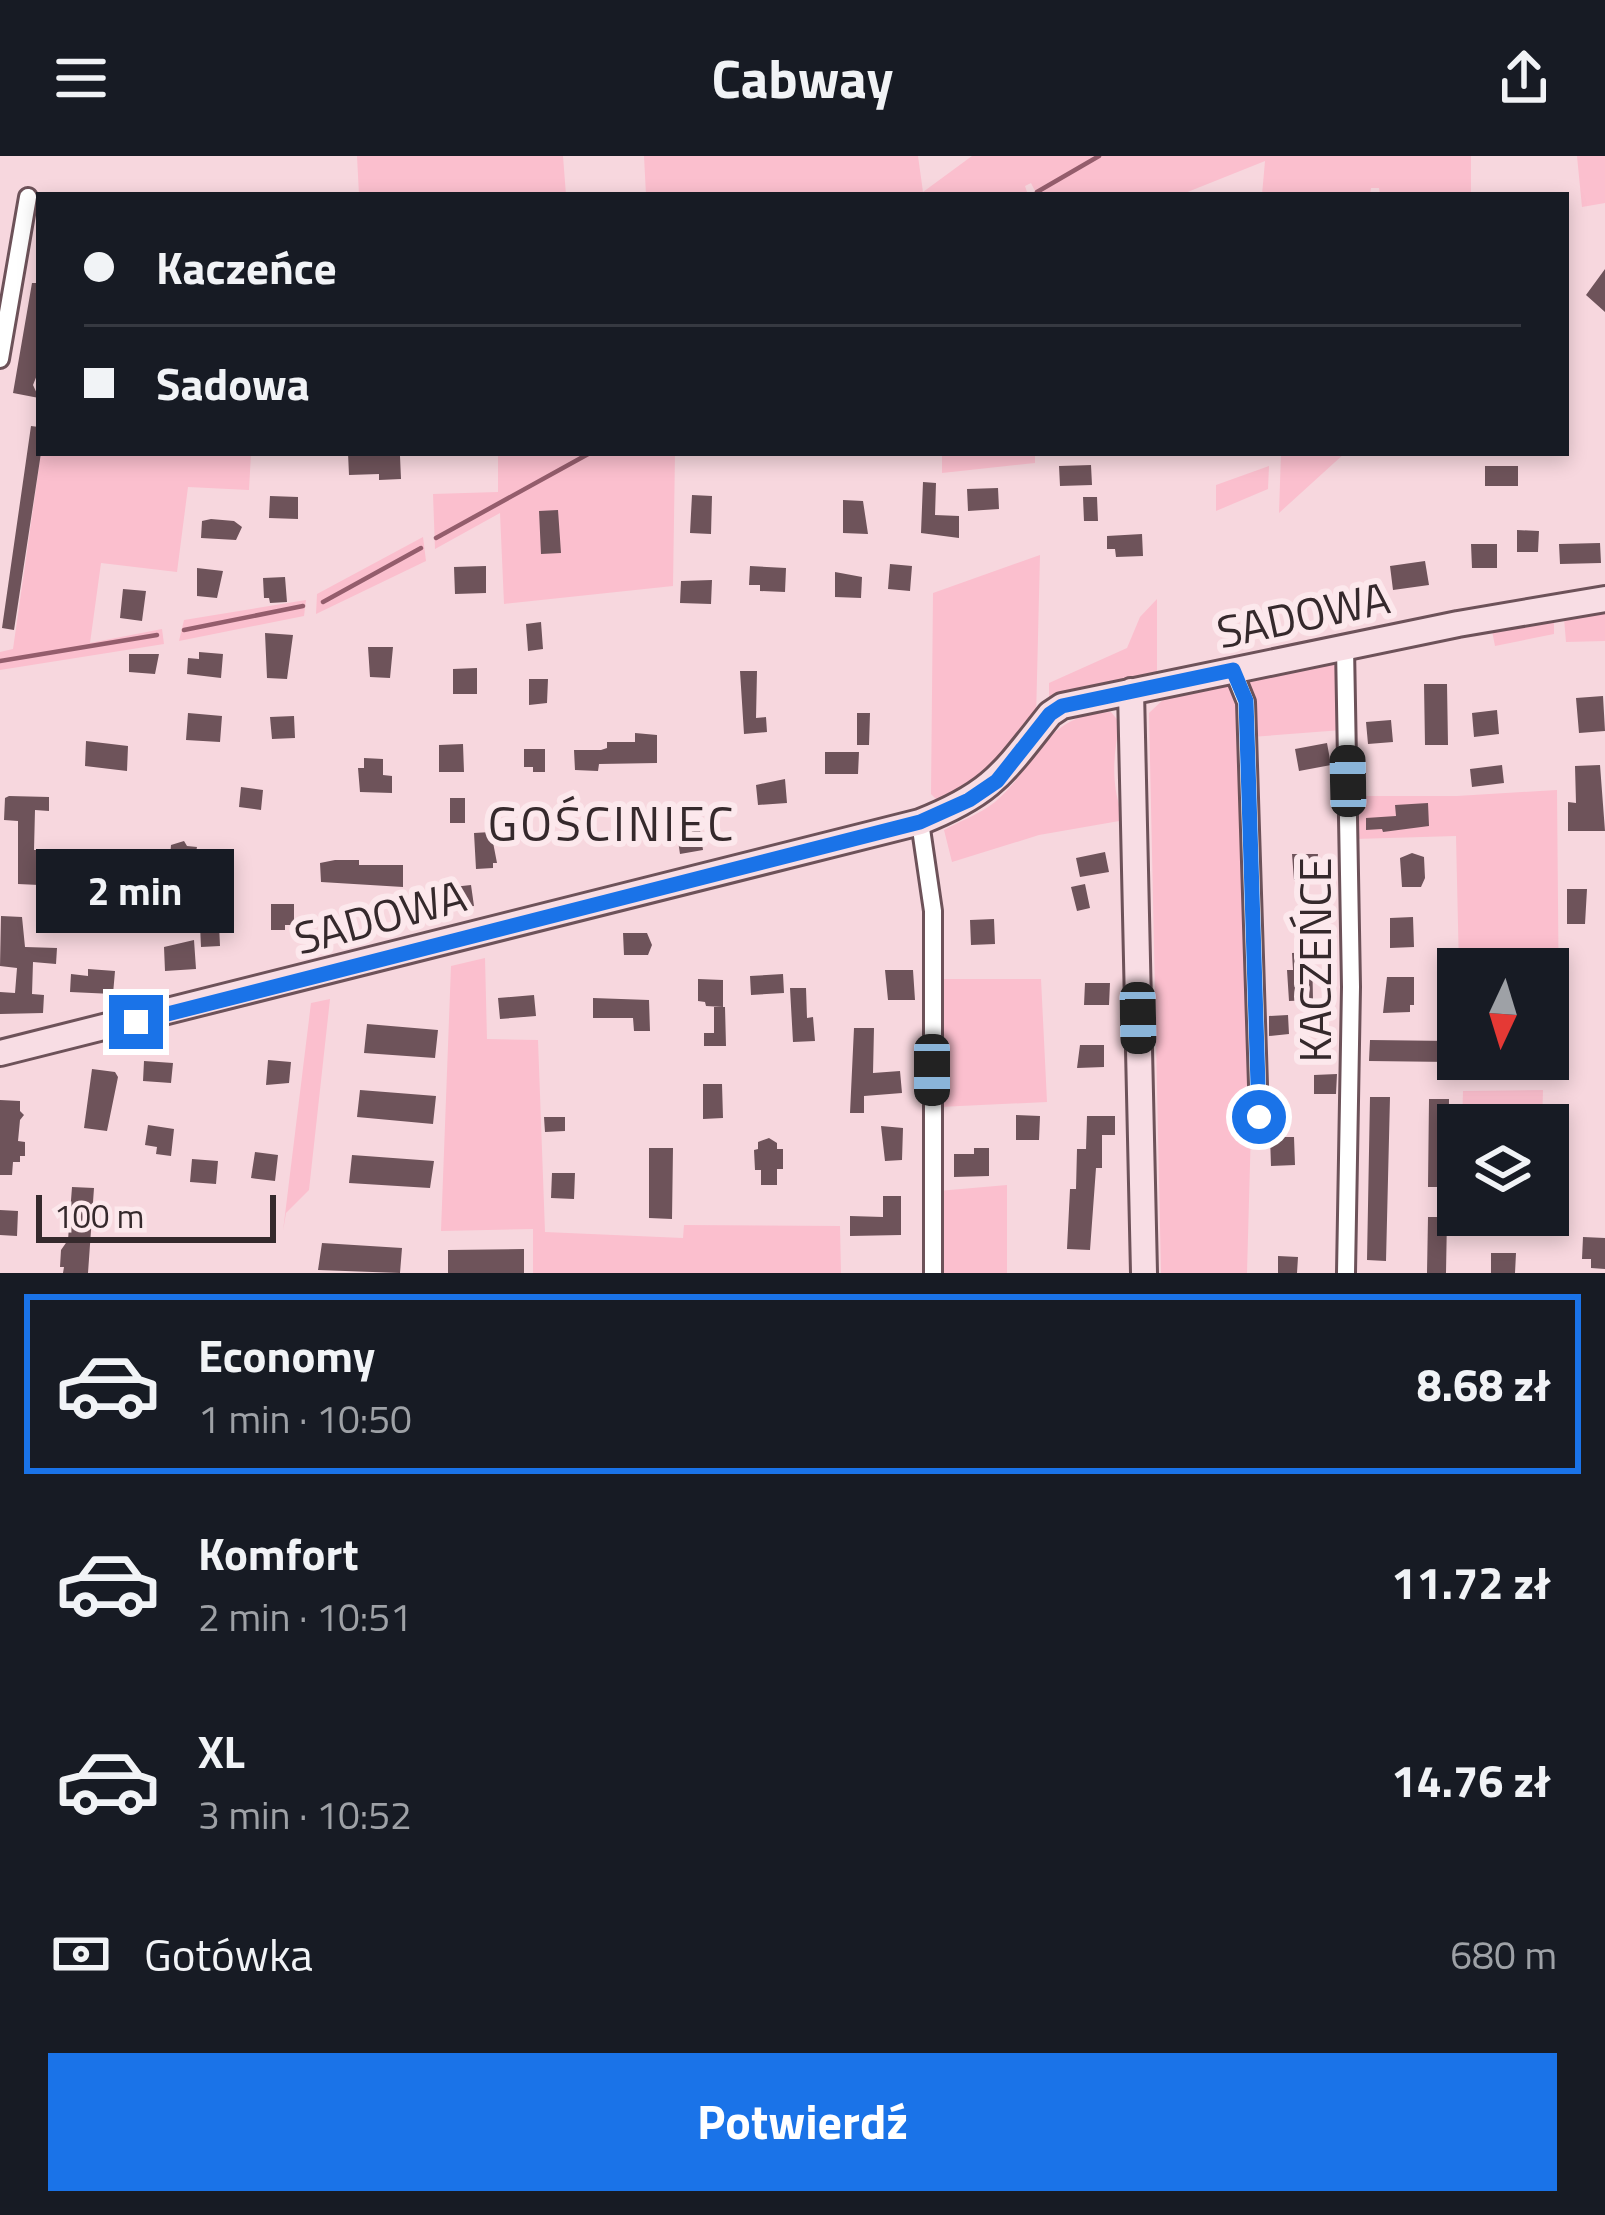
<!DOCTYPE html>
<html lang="pl">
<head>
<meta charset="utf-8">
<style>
	body { margin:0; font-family:"Titillium Web",sans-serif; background:#242831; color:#f1f3f6; height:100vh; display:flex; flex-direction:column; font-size:45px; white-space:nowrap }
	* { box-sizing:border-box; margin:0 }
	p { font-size:39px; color:#9ea1a6 }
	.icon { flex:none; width:66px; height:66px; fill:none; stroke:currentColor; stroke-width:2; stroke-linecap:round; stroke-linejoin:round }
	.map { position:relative; height:1117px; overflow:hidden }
	.panel { display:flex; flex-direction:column; background:#171b24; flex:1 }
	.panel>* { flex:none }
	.hud { position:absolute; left:36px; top:36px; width:1533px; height:264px; border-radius:0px; box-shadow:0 6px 18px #0003; display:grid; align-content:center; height:264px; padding:0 48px; background:#171b24 }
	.needle { width:78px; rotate:184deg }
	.buttons { position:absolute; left:1437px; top:792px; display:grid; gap:24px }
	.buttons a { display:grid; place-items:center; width:132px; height:132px; border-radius:0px; background:#171b24; box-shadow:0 6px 18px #0003; font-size:60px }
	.scale { position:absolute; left:36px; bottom:30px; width:240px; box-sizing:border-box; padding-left:12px; border:6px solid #35292c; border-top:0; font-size:33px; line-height:42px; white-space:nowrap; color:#35292c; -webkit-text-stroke:9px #fce8ec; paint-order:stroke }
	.end { position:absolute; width:54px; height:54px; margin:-27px; border:15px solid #1a73e8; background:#fff; box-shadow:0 0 0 6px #fff }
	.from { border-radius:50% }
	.bubble { position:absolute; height:84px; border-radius:0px; background:#171b24; box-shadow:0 6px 18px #0003; font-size:39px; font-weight:700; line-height:84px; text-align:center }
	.car { position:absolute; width:36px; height:72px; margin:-36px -18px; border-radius:15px; box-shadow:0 0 9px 3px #0007; background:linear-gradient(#222 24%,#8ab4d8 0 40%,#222 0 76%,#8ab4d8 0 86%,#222 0) }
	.hud b { display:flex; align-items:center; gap:42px; height:114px; font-size:45px }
	.hud b+b { border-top:3px solid #363941 }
	.hud i { width:30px; height:30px; background:#f1f3f6 }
	ul { padding:21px 0 0; list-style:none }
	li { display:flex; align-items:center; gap:36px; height:180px; margin:0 24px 18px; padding:0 24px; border:6px solid transparent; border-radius:0px }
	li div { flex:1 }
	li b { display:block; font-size:45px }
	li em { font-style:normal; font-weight:700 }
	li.selected { border-color:#1a73e8 }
	li>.icon { width:108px; height:108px; stroke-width:1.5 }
	.pay { display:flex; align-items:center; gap:30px; height:132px; padding:0 48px; font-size:45px }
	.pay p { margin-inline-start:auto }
	.cta { display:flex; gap:24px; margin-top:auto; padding:24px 48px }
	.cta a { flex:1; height:138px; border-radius:0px; background:#1a73e8; color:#fff; font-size:48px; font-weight:700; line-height:138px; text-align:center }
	header { display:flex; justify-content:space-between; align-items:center; height:156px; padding:0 48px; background:#171b24; font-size:54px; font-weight:700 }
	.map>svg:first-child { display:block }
</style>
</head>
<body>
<header><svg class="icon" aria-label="menu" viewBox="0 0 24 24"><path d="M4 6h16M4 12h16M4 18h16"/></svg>Cabway<svg class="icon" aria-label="share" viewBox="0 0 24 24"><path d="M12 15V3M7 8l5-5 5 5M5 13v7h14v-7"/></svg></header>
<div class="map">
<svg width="1605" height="1117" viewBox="0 0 1605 1117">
	<rect width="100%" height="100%" fill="#f7d7de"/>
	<!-- green -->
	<path fill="#fbbfce" d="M357,0H563L566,39H359Z
		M644,0H918L923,36L972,0H1471V39H1380L1379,32H1371L1370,39H1262L1265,5L1180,39H1037L1031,27L1025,30L1028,39H646Z
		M1577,0H1605V47L1582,51Z
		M41,297H251L249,334L188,331L177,416L101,407L90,487L162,473L164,488L0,514V496L13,493Z
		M498,297H675L673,430L504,448L500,357L435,393L433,338L498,336Z
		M942,297H1035V307L942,317Z
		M1281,297H1345L1279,357Z
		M1269,310L1268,333L1216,355V329Z
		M423,381L426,405L316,458L317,438Z
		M1040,399L1036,562L996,614L940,647L931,638L933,437Z
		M1157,443V520L1049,549V527L1127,492L1140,461Z
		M306,444L304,460L179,485L184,464Z
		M1605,457V485L1566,486L1564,462Z
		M1554,463V478L1495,490L1492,475Z
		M1340,506L1342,574L1251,581L1247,524Z
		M1232,528L1241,547L1252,936L1247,1117H1161L1149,557L1167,540Z
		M1111,556L1120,567C1113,599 1110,633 1125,664L1039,679L952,706L944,674C960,665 980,658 995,646C1039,608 1043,558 1111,556Z
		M1557,634L1559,859H1548V813H1459L1456,680L1355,683L1354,640H1457Z
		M485,802L487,883L538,884L545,1076L683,1082L684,1069L840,1070L841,1117H533V1073L441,1075L451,810Z
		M941,823H1041L1047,946L939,951Z
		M330,843L309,1034L286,1057L283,1075L311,847Z
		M1543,934L1542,969H1462L1463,935Z
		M1007,1029V1117H940L938,1035Z"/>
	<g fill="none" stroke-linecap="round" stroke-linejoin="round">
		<!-- stream -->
		<path stroke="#945d6c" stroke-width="4.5" d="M1037,36L1099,0
			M436,382L590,297
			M323,446L421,392
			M184,474L303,450
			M0,505L157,479"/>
	</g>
	<!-- building -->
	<path fill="#6e535a" d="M1605,113V156L1586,139Z
		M32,127H39V214L33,229L39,242L13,237Z
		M31,270L39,271L41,297L14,474L2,472Z
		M348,297L400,300L401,323L379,324V318L349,319Z
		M1091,309L1092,329L1060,330L1059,310Z
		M1485,310H1518V330H1485Z
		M923,326L936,327L935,359L959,360V382L921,377Z
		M998,332L999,353L968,355L967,333Z
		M692,339L712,340L711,378L690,377Z
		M270,340L298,341V363L269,362Z
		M1083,341H1097L1098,365H1084Z
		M843,344L863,345L868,378L843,377Z
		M558,354L561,397L541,398L539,355Z
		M211,363L234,365L242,371L236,384L201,382L202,365Z
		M1517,374L1539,375L1538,396H1517Z
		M1142,378L1143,400L1116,401L1115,393H1107V380Z
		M1600,387L1601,407L1560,408L1559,388Z
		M1471,388H1497V412H1472Z
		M1425,405L1429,429L1393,434L1390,410Z
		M890,408L912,410L910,435L888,433Z
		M486,410V437L455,438L454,411Z
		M750,410L786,412L785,436L760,435V429H749Z
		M197,412L223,415L217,442L197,440Z
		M835,416L862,421L861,442L835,441Z
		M285,421L287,446L270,447L269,442H264L263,422Z
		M712,424L711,448L680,447L681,425Z
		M123,433L146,435L142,465L120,462Z
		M541,466L543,493L528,495L526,468Z
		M265,477L293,479L287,523L267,522Z
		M368,491H393L390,522L370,521Z
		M199,496L223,498L221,522L187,518L188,502L199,503Z
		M129,498H159L155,518L129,516Z
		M477,512V538H453V513Z
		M740,515H757L756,562L766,561L767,576L744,578Z
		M529,523H548L547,547L529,549Z
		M1424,528H1447L1448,589H1425Z
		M1603,540L1605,575L1579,577L1576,542Z
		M1497,554L1499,578L1474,581L1472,557Z
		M188,557L222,560L220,586L186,584Z
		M857,557H870L869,589H857Z
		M294,560L295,582L272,583L270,561Z
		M1391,564L1393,586L1368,588L1366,566Z
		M635,577L657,579V607L599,608L598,615L575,614L574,594H601L607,592V586H635Z
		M86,585L128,590L127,615L85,610Z
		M1327,587L1331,609L1299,615L1295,593Z
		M463,588L464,616H439V589Z
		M524,593H545V616H533V611H524Z
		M825,596H859L858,618H825Z
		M364,602L383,603V619L392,620V637L360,636L358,612H364Z
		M1502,609L1504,627L1472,631L1470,613Z
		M1600,609L1605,675H1568V646L1576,647L1575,610Z
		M785,623L787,647L758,649L756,629Z
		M241,631L263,634L261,654L239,651Z
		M9,640L49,641V655L35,654L34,694H41L39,729L18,728V665L4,664L5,642Z
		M450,642H465V667H450Z
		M1428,647L1429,670L1383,676L1382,673L1366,674V662L1396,660L1395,649Z
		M700,674L703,694L680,698L677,678Z
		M491,676L497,707H493V712L476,713L474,677Z
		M184,685L187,690L197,691L190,726L168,725L171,689Z
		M1105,696L1109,716L1080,721L1076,702Z
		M1412,697L1424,701L1425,722L1421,731H1402L1400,702Z
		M1292,698H1318L1316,724H1294Z
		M91,702L112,703L111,739L89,738Z
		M335,704H359V709H403V731L321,726L320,707Z
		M1085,728L1090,752L1077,755L1071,731Z
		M471,729L474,750L456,752L453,731Z
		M1567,733H1587L1585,768H1567Z
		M271,748H294V769H285V774H271Z
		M1,760L22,761L25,791L57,792L56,808L33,806L32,838L44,839L43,857L0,858V836L15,837L17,812L0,810Z
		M1413,761L1414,791L1390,792V762Z
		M994,763L995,788L971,789L970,764Z
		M219,768L220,790L201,791L200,769Z
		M623,777H647L652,789L648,799H624Z
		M194,784L196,813L165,815L164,791Z
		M1312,796L1313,844L1289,845L1287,814H1293L1292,797Z
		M88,813L115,815L113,838L70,836L71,818L88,820Z
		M885,814H913L915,844H888Z
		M783,818L784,837L751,839L750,820Z
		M1387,821H1414V849H1410V856L1383,857Z
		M698,823L723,824V851L706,850L705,846L698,845Z
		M1085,827H1110L1109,849H1084Z
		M790,832H806L807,862L813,861L815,885L793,886Z
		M534,839L536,860L500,863L498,842Z
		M593,842L649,844L650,875H634L633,862H593Z
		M714,851H725L726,890H704V877H714Z
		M1288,859L1289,878L1269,880V860Z
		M367,868L438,874L435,902L364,897Z
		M854,872H874L873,917L900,915L902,937L864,940V957H850Z
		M1370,884L1451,885V906L1369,905Z
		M1080,889H1104V911L1077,912Z
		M1508,903H1547V916L1508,918Z
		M268,904L291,906L289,927L266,929Z
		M144,905L173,907L171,927L143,925Z
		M92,913L115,916L118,921L107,975L84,972Z
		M1337,918L1336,938H1314V919Z
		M703,928H722L723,962L703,963Z
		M360,934L436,940L433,968L357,961Z
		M1370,941H1390L1386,1105L1367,1104Z
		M1429,943H1449L1448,1031H1428Z
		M0,944L20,945V955L24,959L20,964L18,985L25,986V1000H20V1006H13L12,1019H0Z
		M1016,959L1040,960L1039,984H1016Z
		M1087,960H1115V979H1102V1012H1096L1090,1094L1067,1093L1070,1033H1076L1077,993H1086Z
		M544,961H565V975L545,976Z
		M148,969L174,973L171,1000L156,998L157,991L145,989Z
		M881,970L903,972L902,1004L885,1005Z
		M1270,981H1294L1295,1009L1271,1010Z
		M769,982L777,987V993H783V1013H777V1029H761V1014H755L754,994L758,993V986Z
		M649,992H673L672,1063L649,1062Z
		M974,992H989V1020L954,1021V998H974Z
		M255,996L278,999L275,1025L251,1022Z
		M352,999L434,1005L430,1032L349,1027Z
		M192,1003L218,1005L216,1028L190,1026Z
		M552,1017H575L574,1043L551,1042Z
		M72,1031L94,1032L88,1117H63L64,1111H60L61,1094L68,1084Z
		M883,1040H901V1079L850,1080V1060L883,1061Z
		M0,1054L18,1055L17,1080L0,1079Z
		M1428,1061H1447L1446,1117H1427Z
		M1583,1081L1605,1082V1113L1591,1112V1103H1582Z
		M322,1087L402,1092L400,1117L318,1114Z
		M524,1093V1117H448V1094Z
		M1491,1097H1516L1515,1117H1491Z
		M1278,1100L1298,1101L1297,1117H1278Z"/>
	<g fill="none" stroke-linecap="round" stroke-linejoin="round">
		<!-- street casing -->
		<g stroke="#6d5259" stroke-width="22">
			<path id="street" d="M0,203L28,41
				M1345,491L1351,831L1346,1117
				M1233,514L1246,546L1259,961
				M920,666L933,755V1117"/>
		</g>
		<!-- secondary casing -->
		<g stroke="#6d5259" stroke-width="30">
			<path id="secondary" d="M1131,535L1144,1117
				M0,897L920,666C993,637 1003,617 1050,558L1062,550L1458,468L1605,443"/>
		</g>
		<!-- street -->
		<use href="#street" stroke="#fff" stroke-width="16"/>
		<!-- secondary -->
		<use href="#secondary" stroke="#f8dde4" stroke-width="24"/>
	</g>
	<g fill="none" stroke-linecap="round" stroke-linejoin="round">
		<!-- route -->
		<path stroke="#1a73e8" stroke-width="15" d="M136,866L920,666L969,644L997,625L1050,558L1062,550L1233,514L1246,545L1259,961"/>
	</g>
	<g text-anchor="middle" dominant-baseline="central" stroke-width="12" stroke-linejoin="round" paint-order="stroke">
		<!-- street labels -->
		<g font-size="45" fill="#35292c" stroke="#fce8ec">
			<text transform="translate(1303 458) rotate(-12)">SADOWA</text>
			<text transform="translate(380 760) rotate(-15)">SADOWA</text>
			<text transform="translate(1314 804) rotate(-90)">KACZEŃCE</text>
		</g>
		<!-- neighbourhood labels -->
		<g font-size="48" letter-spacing="3" fill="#35292c" stroke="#fce8ec">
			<text x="612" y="667">GOŚCINIEC</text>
		</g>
	</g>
</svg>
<div class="buttons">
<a><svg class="needle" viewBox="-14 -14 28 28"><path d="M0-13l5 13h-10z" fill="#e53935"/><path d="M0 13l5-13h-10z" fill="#9ea1a6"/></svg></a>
<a><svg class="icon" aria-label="layers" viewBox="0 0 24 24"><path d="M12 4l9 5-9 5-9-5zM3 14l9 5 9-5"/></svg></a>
</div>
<div class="scale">100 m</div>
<i class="end from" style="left:1259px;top:961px"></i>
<i class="end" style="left:136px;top:866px"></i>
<div class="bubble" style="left:36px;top:693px;width:198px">2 min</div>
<i class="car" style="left:1348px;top:625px;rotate:359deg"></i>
<i class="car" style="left:1138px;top:862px;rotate:179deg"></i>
<i class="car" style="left:932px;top:914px;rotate:180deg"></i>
<div class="hud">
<b><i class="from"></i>Kaczeńce</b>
<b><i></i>Sadowa</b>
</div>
</div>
<section class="panel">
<ul>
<li class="selected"><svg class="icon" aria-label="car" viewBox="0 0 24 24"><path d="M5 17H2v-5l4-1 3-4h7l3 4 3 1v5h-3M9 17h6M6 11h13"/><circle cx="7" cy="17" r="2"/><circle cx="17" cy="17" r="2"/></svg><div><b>Economy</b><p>1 min · 10:50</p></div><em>8.68 zł</em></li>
<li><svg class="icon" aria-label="car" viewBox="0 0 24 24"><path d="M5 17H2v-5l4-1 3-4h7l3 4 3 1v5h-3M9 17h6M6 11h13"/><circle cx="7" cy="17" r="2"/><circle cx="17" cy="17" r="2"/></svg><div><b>Komfort</b><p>2 min · 10:51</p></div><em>11.72 zł</em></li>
<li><svg class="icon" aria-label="car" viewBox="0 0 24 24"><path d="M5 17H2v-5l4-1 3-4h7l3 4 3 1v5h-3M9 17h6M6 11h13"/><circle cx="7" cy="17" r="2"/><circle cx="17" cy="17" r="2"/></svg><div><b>XL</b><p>3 min · 10:52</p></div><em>14.76 zł</em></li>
</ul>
<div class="pay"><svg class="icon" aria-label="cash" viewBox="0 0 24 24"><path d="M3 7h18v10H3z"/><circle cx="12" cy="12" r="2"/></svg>Gotówka<p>680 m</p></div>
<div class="cta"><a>Potwierdź</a></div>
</section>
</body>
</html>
